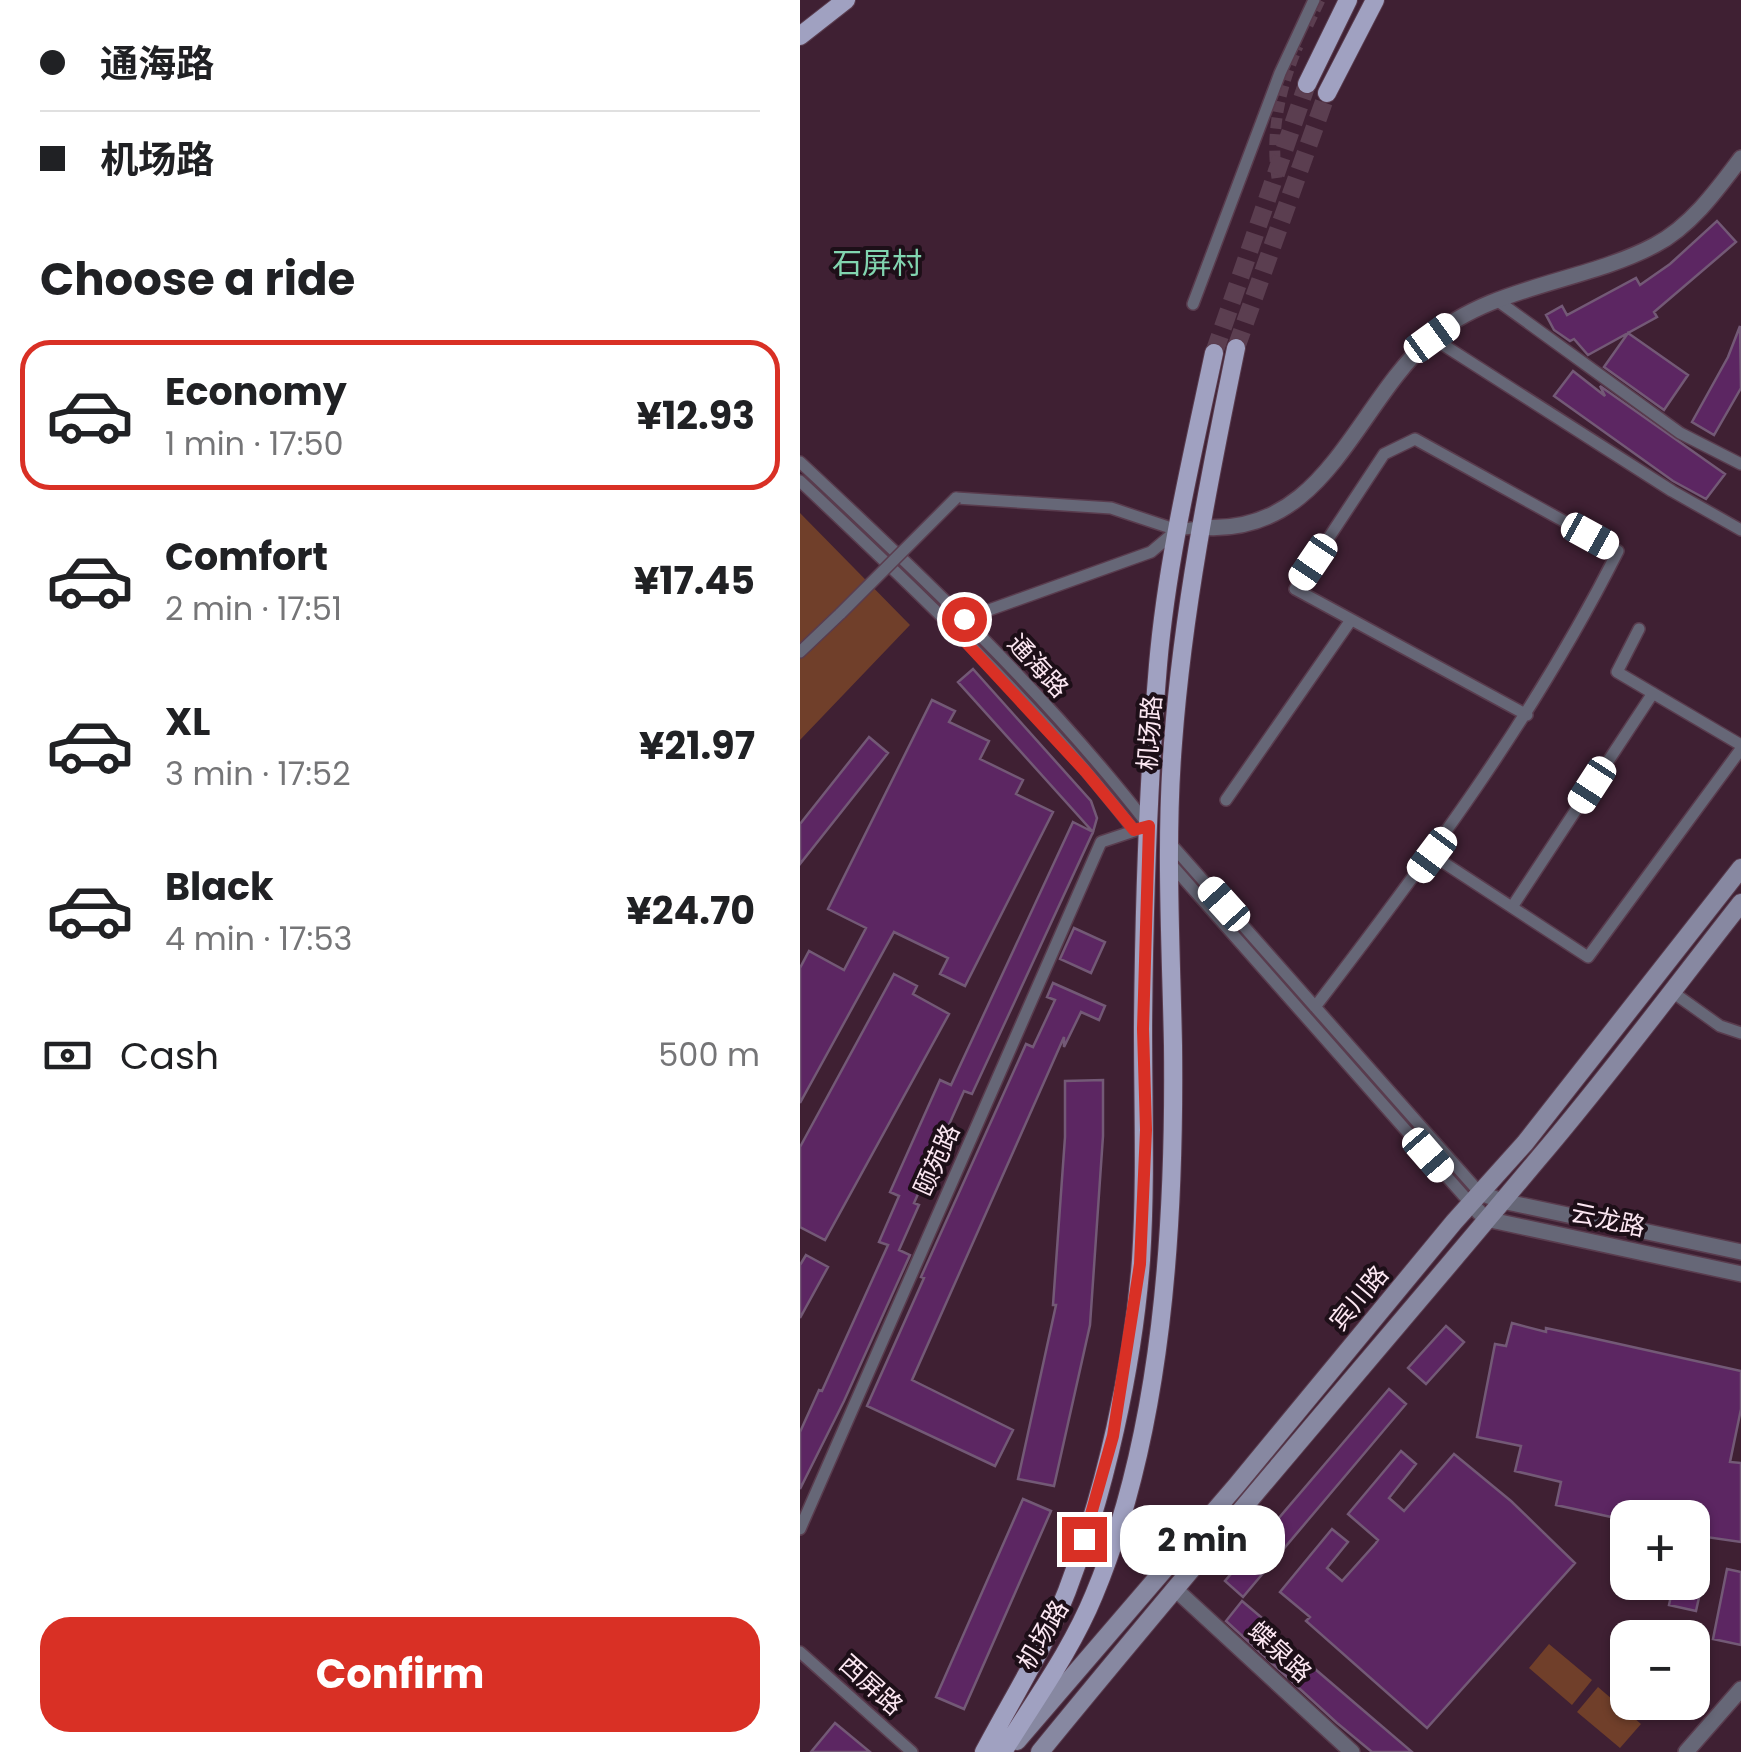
<!DOCTYPE html>
<html lang="en">
<head>
<meta charset="utf-8">
<style>
	body { margin:0; font-family:Poppins,"Noto Sans SC",sans-serif; background:#f6f6f6; color:#202124; height:100vh; display:flex; flex-direction:column; font-size:38px; white-space:nowrap }
	* { box-sizing:border-box; margin:0 }
	p { font-size:32px; color:#757577 }
	.icon { flex:none; width:55px; height:55px; fill:none; stroke:currentColor; stroke-width:2; stroke-linecap:round; stroke-linejoin:round }
	.map { position:relative; flex:1; overflow:hidden }
	.sheet { display:flex; flex-direction:column; background:#fff; width:800px }
	.sheet>* { flex:none }
	.hud { display:grid; align-content:center; height:220px; padding:0 40px; background:#fff }
	.fabs { position:absolute; left:810px; top:1500px; display:grid; gap:20px }
	.fabs a { display:grid; place-items:center; width:100px; height:100px; border-radius:20px; background:#fff; box-shadow:0 2px 8px #0004; font-size:50px }
	.end { position:absolute; width:45px; height:45px; margin:-22px; border:12px solid #d93025; background:#fff; box-shadow:0 0 0 5px #fff }
	.from { border-radius:50% }
	.bubble { position:absolute; height:70px; border-radius:30px; background:#fff; box-shadow:0 2px 8px #0004; font-size:32px; font-weight:700; line-height:70px; text-align:center }
	.car { position:absolute; width:30px; height:60px; margin:-30px -15px; border-radius:12px; box-shadow:0 0 8px 2px #0007; background:linear-gradient(#fff 24%,#345 0 40%,#fff 0 76%,#345 0 86%,#fff 0) }
	.hud b { display:flex; align-items:center; gap:35px; height:95px; font-size:38px }
	.hud b+b { border-top:2px solid #e0e0e0 }
	.hud i { width:25px; height:25px; background:#202124 }
	ul { padding:0; list-style:none }
	li { display:flex; align-items:center; gap:30px; height:150px; margin:0 20px 15px; padding:0 20px; border:5px solid transparent; border-radius:30px }
	li div { flex:1 }
	li b { display:block; font-size:38px }
	li em { font-style:normal; font-weight:700 }
	li.active { border-color:#d93025 }
	li>.icon { width:90px; height:90px; stroke-width:1.5 }
	h2 { padding:0 40px; font-size:45px; line-height:120px }
	.pay { display:flex; align-items:center; gap:25px; height:110px; padding:0 40px; font-size:38px }
	.pay p { margin-inline-start:auto }
	.primary-button { display:flex; gap:20px; margin-top:auto; padding:20px 40px }
	.primary-button a { flex:1; height:115px; border-radius:30px; background:#d93025; color:#fff; font-size:40px; font-weight:700; line-height:115px; text-align:center }
	main { display:flex; flex:1; min-height:0 }
	.map>svg:first-child { display:block }
</style>
</head>
<body>
<main>
<section class="sheet">
<div class="hud">
<b><i class="from"></i>通海路</b>
<b><i></i>机场路</b>
</div>
<h2>Choose a ride</h2>
<ul>
<li class="active"><svg class="icon" aria-label="car" viewBox="0 0 24 24"><path d="M5 17H2v-5l4-1 3-4h7l3 4 3 1v5h-3M9 17h6M6 11h13"/><circle cx="7" cy="17" r="2"/><circle cx="17" cy="17" r="2"/></svg><div><b>Economy</b><p>1 min · 17:50</p></div><em>¥12.93</em></li>
<li><svg class="icon" aria-label="car" viewBox="0 0 24 24"><path d="M5 17H2v-5l4-1 3-4h7l3 4 3 1v5h-3M9 17h6M6 11h13"/><circle cx="7" cy="17" r="2"/><circle cx="17" cy="17" r="2"/></svg><div><b>Comfort</b><p>2 min · 17:51</p></div><em>¥17.45</em></li>
<li><svg class="icon" aria-label="car" viewBox="0 0 24 24"><path d="M5 17H2v-5l4-1 3-4h7l3 4 3 1v5h-3M9 17h6M6 11h13"/><circle cx="7" cy="17" r="2"/><circle cx="17" cy="17" r="2"/></svg><div><b>XL</b><p>3 min · 17:52</p></div><em>¥21.97</em></li>
<li><svg class="icon" aria-label="car" viewBox="0 0 24 24"><path d="M5 17H2v-5l4-1 3-4h7l3 4 3 1v5h-3M9 17h6M6 11h13"/><circle cx="7" cy="17" r="2"/><circle cx="17" cy="17" r="2"/></svg><div><b>Black</b><p>4 min · 17:53</p></div><em>¥24.70</em></li>
</ul>
<div class="pay"><svg class="icon" aria-label="cash" viewBox="0 0 24 24"><path d="M3 7h18v10H3z"/><circle cx="12" cy="12" r="2"/></svg>Cash<p>500 m</p></div>
<div class="primary-button"><a>Confirm</a></div>
</section>
<div class="map">
<svg width="941" height="1752" viewBox="0 0 941 1752">
	<rect width="100%" height="100%" fill="#3f2033"/>
	<!-- green -->
	<path fill="#703f2a" d="M0,513L110,625L0,740Z
		M749,1644L792,1680L772,1705L729,1668Z
		M798,1687L841,1724L820,1748L777,1712Z"/>
	<!-- building -->
	<path fill="#5c2662" stroke="#735976" stroke-width="2.5" d="M917,221L936,242L854,312L857,317L788,355L774,339L770,341L754,330L746,315L762,306L767,315L836,278L840,285L870,264Z
		M940,326L941,388L914,435L892,422L928,357Z
		M828,333L888,375L864,410L804,367Z
		M773,371L805,396L800,386L925,474L906,499L873,481L754,396Z
		M173,669L291,801L297,818L293,832L158,682Z
		M132,700L155,711L149,722L189,741L180,759L223,780L216,794L253,812L165,986L140,974L148,958L94,932L0,1103V968L9,951L44,970L66,928L28,909Z
		M69,737L88,753L0,864V824Z
		M273,822L293,832L172,1094L164,1091L114,1203L119,1205L99,1250L110,1255L44,1401L0,1489V1432L19,1390L22,1391L88,1245L79,1242L99,1196L90,1192L140,1080L151,1085Z
		M274,928L305,942L291,973L260,959Z
		M94,974L117,986L113,994L149,1014L25,1240L0,1227V1147Z
		M253,983L305,1006L299,1020L281,1012L264,1047V1037L112,1380L213,1430L195,1466L67,1406L124,1278L121,1277L226,1044L233,1047L255,1000L247,997Z
		M303,1080V1136L290,1325L254,1486L218,1479L256,1305H253L265,1137V1081Z
		M6,1255L28,1267L0,1318V1265Z
		M712,1323L746,1332V1328L774,1334L941,1371V1409L930,1462L941,1463V1542L892,1535V1518H826L825,1520L756,1505L761,1482L715,1471L721,1446L677,1437L695,1344L706,1346Z
		M646,1326L664,1342L626,1384L608,1368Z
		M589,1389L606,1404L443,1597L425,1581Z
		M601,1451L616,1464L589,1498L604,1511L654,1454L711,1501L775,1563L627,1728L506,1621L510,1617L480,1592L532,1529L548,1542L527,1568L542,1581L576,1543L578,1540L548,1514Z
		M223,1499L251,1511L164,1709L136,1697Z
		M892,1568L905,1570L896,1611L869,1605L874,1582H892Z
		M927,1569L941,1572V1645L913,1639Z
		M442,1601L474,1628L472,1630L508,1663L612,1752H572L537,1723L426,1621Z
		M35,1723L70,1752H11Z"/>
	<g fill="none" stroke-linecap="round" stroke-linejoin="round">
		<!-- minor-tunnel -->
		<path stroke="#5b3e50" stroke-width="11" stroke-dasharray="11 5.5" stroke-linecap="butt" d="M508,25L520,0
			M477,178C470,133 480,88 498,46"/>
		<!-- primary-tunnel -->
		<path stroke="#5b3e50" stroke-width="18" stroke-dasharray="18 9" stroke-linecap="butt" d="M436,348L527,93
			M414,353L507,84"/>
		<!-- minor casing -->
		<g stroke="#593c4e" stroke-width="14">
			<path id="minor" d="M698,301L880,433L941,464
				M393,304L480,73L514,0
				M631,337L872,491L941,530
				M0,462C122,576 246,693 349,826L301,842L0,1529
				M0,481C117,591 236,703 334,830
				M156,498L311,508L377,530L399,527
				M161,620L351,552L377,530
				M839,629L817,672L941,745
				M0,652L41,613
				M426,800L551,620
				M370,843L680,1193
				M632,855L788,957L941,749
				M369,862L671,1204
				M712,907L853,693
				M871,991L920,1026L941,1033
				M515,1007C627,861 735,716 818,551L615,439L584,454L495,589L727,715
				M0,1652L112,1752"/>
		</g>
		<!-- tertiary casing -->
		<g stroke="#593c4e" stroke-width="18">
			<path id="tertiary" d="M399,527C525,538 553,408 630,339C689,286 786,282 855,245C891,226 917,190 941,158
				M680,1193L702,1201L941,1252
				M671,1204L686,1219L941,1274
				M374,1588L552,1752
				M886,1752L941,1689"/>
		</g>
		<!-- secondary casing -->
		<g stroke="#593c4e" stroke-width="20">
			<path id="secondary" d="M217,1741L436,1486L654,1222L725,1143L941,868
				M240,1752C403,1552 572,1357 738,1159C809,1076 874,988 941,903"/>
		</g>
		<!-- primary casing -->
		<g stroke="#593c4e" stroke-width="20">
			<path id="primary" d="M0,36L46,0
				M507,84L548,0
				M527,93L575,0
				M184,1752C212,1699 245,1647 267,1591C305,1492 333,1367 341,1260C346,1182 343,1105 343,1027C344,907 348,785 358,665C367,560 392,456 414,353
				M203,1752C234,1701 271,1651 294,1595C363,1430 375,1224 373,1045C371,945 365,844 373,743C383,609 409,479 436,348"/>
		</g>
		<!-- minor -->
		<use href="#minor" stroke="#666777" stroke-width="11"/>
		<!-- tertiary -->
		<use href="#tertiary" stroke="#666777" stroke-width="15"/>
		<!-- secondary -->
		<use href="#secondary" stroke="#8788a1" stroke-width="18"/>
		<!-- primary -->
		<use href="#primary" stroke="#a0a1c1" stroke-width="18"/>
		<!-- minor-bridge casing -->
		<g stroke="#593c4e" stroke-width="14" stroke-linecap="butt">
			<path id="minor-bridge" d="M41,613L156,498"/>
		</g>
		<!-- minor-bridge -->
		<use href="#minor-bridge" stroke="#666777" stroke-width="11"/>
	</g>
	<g fill="none" stroke-linecap="round" stroke-linejoin="round">
		<!-- route -->
		<path stroke="#d93025" stroke-width="12" d="M164,619L149,624L286,772L334,830L349,826L343,1029L346,1130L340,1264L313,1436L284,1539"/>
	</g>
	<g text-anchor="middle" dominant-baseline="central" stroke-width="8" stroke-linejoin="round" paint-order="stroke">
		<!-- street labels -->
		<g font-size="25" fill="#fce7f2" stroke="#1d0f18">
			<text transform="translate(238 666) rotate(47)">通海路</text>
			<text transform="translate(350 733) rotate(-86)">机场路</text>
			<text transform="translate(137 1160) rotate(-66)">颐苑路</text>
			<text transform="translate(808 1220) rotate(12)">云龙路</text>
			<text transform="translate(559 1298) rotate(-50)">宾川路</text>
			<text transform="translate(243 1635) rotate(-60)">机场路</text>
			<text transform="translate(480 1652) rotate(43)">蝶泉路</text>
			<text transform="translate(71 1685) rotate(42)">西屏路</text>
		</g>
		<!-- quarter labels -->
		<g font-size="30" fill="#81d5af" stroke="#1d0f18">
			<text x="77" y="263">石屏村</text>
		</g>
	</g>
</svg>
<div class="fabs">
<a>+</a>
<a>−</a>
</div>
<i class="end from" style="left:164px;top:619px"></i>
<i class="end" style="left:284px;top:1539px"></i>
<div class="bubble" style="left:320px;top:1505px;width:165px">2 min</div>
<i class="car" style="left:632px;top:338px;rotate:54deg"></i>
<i class="car" style="left:790px;top:536px;rotate:119deg"></i>
<i class="car" style="left:513px;top:562px;rotate:214deg"></i>
<i class="car" style="left:792px;top:785px;rotate:213deg"></i>
<i class="car" style="left:632px;top:855px;rotate:217deg"></i>
<i class="car" style="left:424px;top:904px;rotate:318deg"></i>
<i class="car" style="left:628px;top:1155px;rotate:139deg"></i>
</div>
</main>
</body>
</html>
